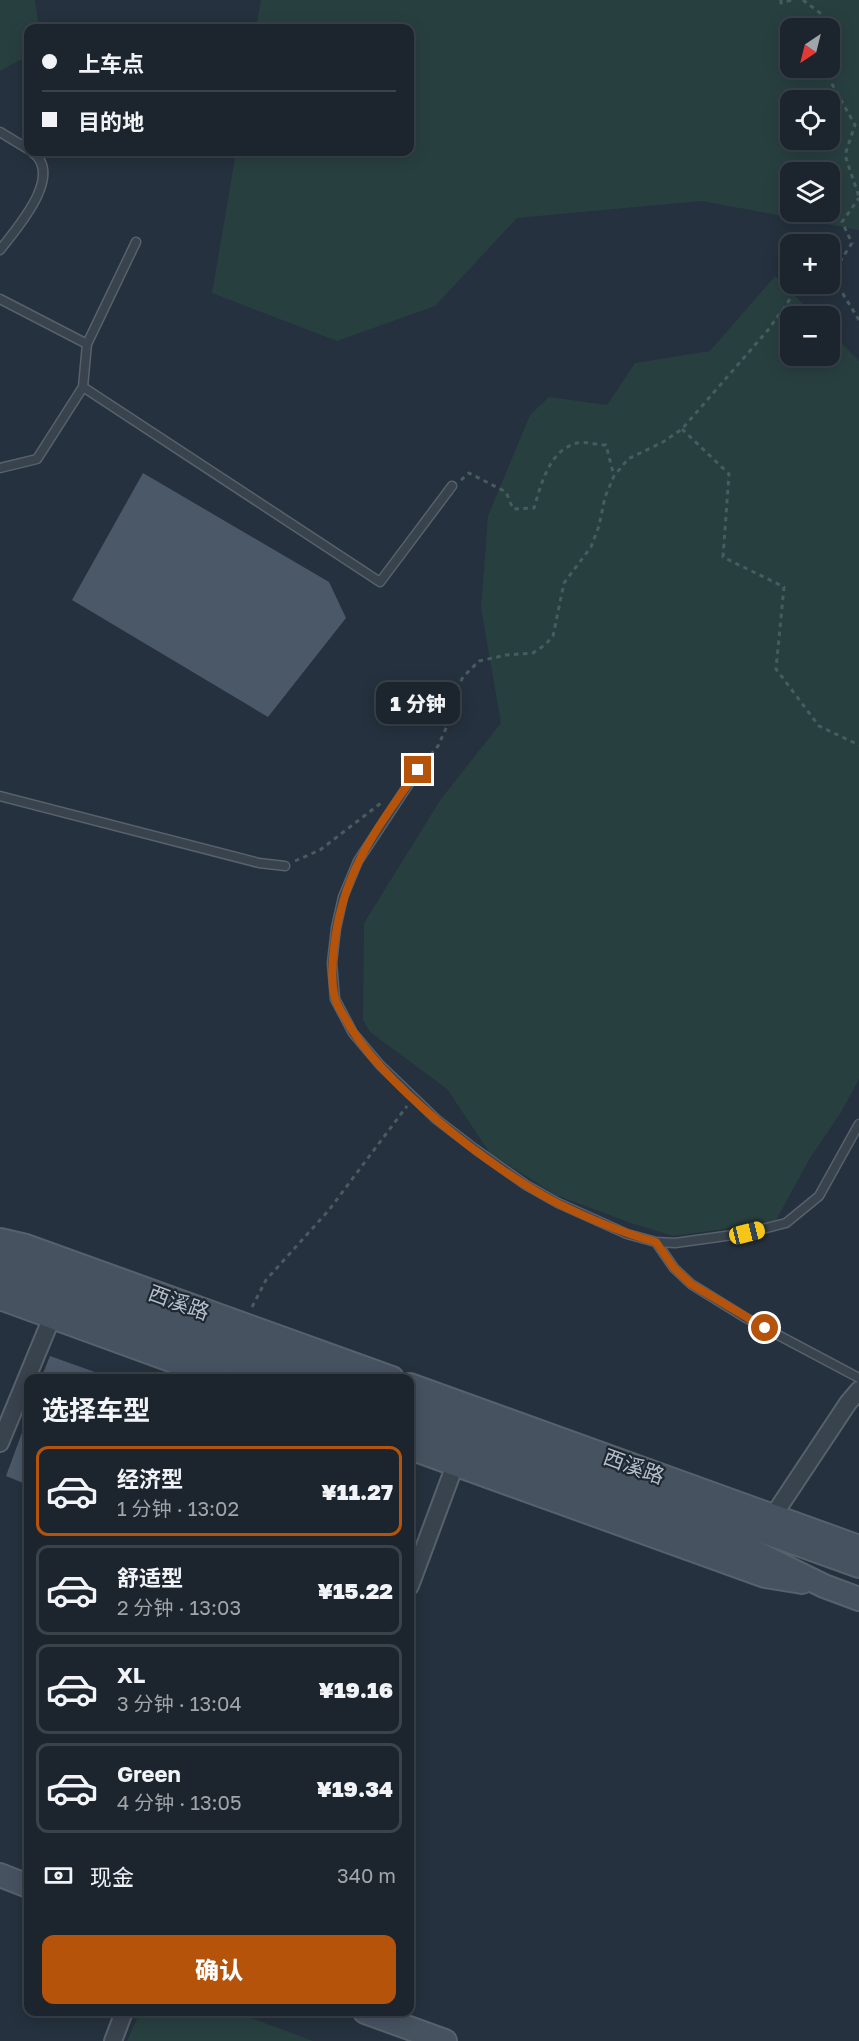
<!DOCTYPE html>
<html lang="zh">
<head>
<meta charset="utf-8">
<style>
	body { margin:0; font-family:"Golos Text","Noto Sans SC",sans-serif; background:#29313a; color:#f1f3f6; height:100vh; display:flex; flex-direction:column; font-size:22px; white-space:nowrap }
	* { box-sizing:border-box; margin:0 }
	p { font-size:20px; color:#a0a5aa }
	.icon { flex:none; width:33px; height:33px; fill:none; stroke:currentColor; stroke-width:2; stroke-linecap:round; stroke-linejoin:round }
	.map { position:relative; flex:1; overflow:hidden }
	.details { position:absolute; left:24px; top:1374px; width:390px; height:642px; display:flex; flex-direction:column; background:#1c252e; border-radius:12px; box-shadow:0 3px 15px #0003,0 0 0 2px #3a424a }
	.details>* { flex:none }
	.top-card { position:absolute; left:24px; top:24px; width:390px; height:132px; border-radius:12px; box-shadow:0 3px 15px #0003,0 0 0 2px #3a424a; display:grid; align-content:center; height:132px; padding:0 18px; background:#1c252e }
	.needle { width:39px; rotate:215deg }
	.tools { position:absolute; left:780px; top:18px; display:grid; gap:12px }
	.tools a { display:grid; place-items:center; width:60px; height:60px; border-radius:12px; background:#1c252e; box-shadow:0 3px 15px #0003,0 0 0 2px #3a424a; font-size:30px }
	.end { position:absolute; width:27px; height:27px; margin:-14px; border:8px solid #b45309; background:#fff; box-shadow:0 0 0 3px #fff }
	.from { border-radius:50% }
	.bubble { position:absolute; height:42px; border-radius:12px; background:#1c252e; box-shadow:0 3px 15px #0003,0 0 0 2px #3a424a; font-size:20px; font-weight:800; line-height:42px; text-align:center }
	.car { position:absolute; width:18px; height:36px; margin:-18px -9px; border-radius:8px; box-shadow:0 0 4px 2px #0007; background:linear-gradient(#f5c518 24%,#345 0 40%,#f5c518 0 76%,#345 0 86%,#f5c518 0) }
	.top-card b { display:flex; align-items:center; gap:21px; height:57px; font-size:22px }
	.top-card b+b { border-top:2px solid #3a424a }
	.top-card i { width:15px; height:15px; background:#f1f3f6 }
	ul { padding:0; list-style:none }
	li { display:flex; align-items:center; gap:18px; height:90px; margin:0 12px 9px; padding:0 6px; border:3px solid #3a424a; border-radius:12px }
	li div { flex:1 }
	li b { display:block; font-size:22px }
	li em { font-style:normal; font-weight:800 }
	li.active { border-color:#b45309 }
	li>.icon { width:54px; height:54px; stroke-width:1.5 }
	h2 { padding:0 18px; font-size:27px; line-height:72px }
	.pay { display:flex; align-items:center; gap:15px; height:66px; padding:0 18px; font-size:22px }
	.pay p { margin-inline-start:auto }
	.primary-button { display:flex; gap:12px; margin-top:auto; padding:12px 18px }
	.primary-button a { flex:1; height:69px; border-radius:12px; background:#b45309; color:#fff; font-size:24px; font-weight:800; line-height:69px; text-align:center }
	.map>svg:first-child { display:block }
</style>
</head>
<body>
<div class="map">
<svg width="859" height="2041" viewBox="0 0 859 2041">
	<rect width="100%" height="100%" fill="#25313e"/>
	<!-- green -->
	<path fill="#283f40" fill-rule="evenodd" d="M0,0H35L39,28H28V56L0,71Z
		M261,0H859V230L701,201L517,218L435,306L337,341L212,293L236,152H410V28H256ZM790,28H830V68H790ZM790,100H830V140H790ZM790,172H830V212H790Z
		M775,276L815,316H790V356H830V331L859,361V1079L840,1114L810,1158L775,1222L673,1236L631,1223L556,1195L490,1153L447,1089L370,1032L363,1020L364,923L441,799L501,723L481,608L488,516L530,415L549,397L607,405L635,363L710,351Z
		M140,2012H235L313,2041H127Z"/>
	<!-- building -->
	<path fill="#4b5867" d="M143,473L329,582L346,618L268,717L72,600Z
		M50,1356L109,1377V1378H41Z
		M27,1419L28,1420V1485L6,1476Z"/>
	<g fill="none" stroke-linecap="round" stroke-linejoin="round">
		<!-- lane casing -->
		<g stroke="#57616c" stroke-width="11">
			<path id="lane" d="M0,132L28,149
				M0,250C16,229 65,175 32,152
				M0,299L87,344L83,387L380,582L452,486
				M87,344L136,242
				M0,468L37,459L83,387
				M418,770L358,861L343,897L336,928L332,963L335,999L353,1033L380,1065L436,1119L475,1149L526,1185L558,1203L627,1234L656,1242L675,1243L747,1233L786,1223L819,1196L859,1124
				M0,796L259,863L285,866
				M656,1242L674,1268L691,1284L746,1318L859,1378"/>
		</g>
		<!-- street casing -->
		<g stroke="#57616c" stroke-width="20">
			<path id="street" d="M0,1443L52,1317
				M773,1516L848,1403L859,1390
				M410,1586L455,1465
				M113,2041L124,2012"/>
		</g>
		<!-- secondary casing -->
		<g stroke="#57616c" stroke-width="26">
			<path id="secondary" d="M0,1240L26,1246L392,1378
				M0,1258L337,1378
				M0,1277L279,1378
				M0,1298L220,1378
				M410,1385L859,1547
				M410,1405L859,1566
				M410,1426L755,1552L824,1586L859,1599
				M410,1448L765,1576L802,1582
				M0,1875L28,1886
				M365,2012L445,2041"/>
		</g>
		<!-- path -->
		<path stroke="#475c5e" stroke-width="3" stroke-dasharray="4.5 4.5" stroke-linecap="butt" d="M781,0V3L792,0
			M803,0L824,16L817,28
			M823,68L855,125L845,155L859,197
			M830,277L852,243L842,222L859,198
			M827,284L843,294L859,320
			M682,429L729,474L723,557L784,587L776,669L819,726L859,745
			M461,480L469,473L506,492L513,509L534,508C541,485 549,450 577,443C585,441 597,445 606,445L614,476
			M425,762L438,746L448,724L453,696L463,677L479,661L506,655L533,653L545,645L553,636L564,583L591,547L599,526L605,497L614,476L628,459L663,442L682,429L768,330L798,288L807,284
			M295,861L320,850L381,803
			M252,1307L266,1280L329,1210L407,1106"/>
		<!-- lane -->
		<use href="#lane" stroke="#39434e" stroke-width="8"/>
		<!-- street -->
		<use href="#street" stroke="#39434e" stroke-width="16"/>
		<!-- secondary -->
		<use href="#secondary" stroke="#475261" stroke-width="22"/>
	</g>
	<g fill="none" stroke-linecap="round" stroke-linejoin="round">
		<!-- route -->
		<path stroke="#b45309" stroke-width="8" d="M418,770C376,830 342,872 334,948C332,964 331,982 335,998C336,1004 342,1012 345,1018C380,1083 492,1170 559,1204C590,1219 622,1233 656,1242L674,1268L691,1284L765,1328"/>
	</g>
	<g text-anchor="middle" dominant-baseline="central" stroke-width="4.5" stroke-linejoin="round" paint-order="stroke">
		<!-- street labels -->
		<g font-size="21" fill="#b5bec9" stroke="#1e2833">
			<text transform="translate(179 1302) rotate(20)">西溪路</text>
			<text transform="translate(634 1466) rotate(20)">西溪路</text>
		</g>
	</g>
</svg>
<div class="tools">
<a><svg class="needle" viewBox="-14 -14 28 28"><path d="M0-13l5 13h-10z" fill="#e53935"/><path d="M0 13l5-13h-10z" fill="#a0a5aa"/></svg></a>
<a><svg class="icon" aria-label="locate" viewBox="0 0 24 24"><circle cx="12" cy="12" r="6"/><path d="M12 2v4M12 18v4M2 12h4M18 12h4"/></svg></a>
<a><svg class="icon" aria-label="layers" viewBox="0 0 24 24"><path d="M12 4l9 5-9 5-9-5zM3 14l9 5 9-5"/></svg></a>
<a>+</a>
<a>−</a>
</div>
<i class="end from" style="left:765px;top:1328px"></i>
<i class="end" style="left:418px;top:770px"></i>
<div class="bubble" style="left:376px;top:682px;width:84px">1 分钟</div>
<i class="car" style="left:747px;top:1233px;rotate:76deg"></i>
<div class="top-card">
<b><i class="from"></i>上车点</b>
<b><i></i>目的地</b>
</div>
<section class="details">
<h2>选择车型</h2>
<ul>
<li class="active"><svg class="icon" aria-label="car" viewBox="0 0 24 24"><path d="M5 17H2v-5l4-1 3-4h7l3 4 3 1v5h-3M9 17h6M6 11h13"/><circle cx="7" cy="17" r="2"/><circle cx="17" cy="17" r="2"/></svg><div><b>经济型</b><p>1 分钟 · 13:02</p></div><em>¥11.27</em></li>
<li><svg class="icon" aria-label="car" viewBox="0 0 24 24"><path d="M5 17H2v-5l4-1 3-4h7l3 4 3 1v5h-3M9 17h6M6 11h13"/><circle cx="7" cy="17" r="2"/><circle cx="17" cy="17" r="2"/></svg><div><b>舒适型</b><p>2 分钟 · 13:03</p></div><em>¥15.22</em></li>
<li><svg class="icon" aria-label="car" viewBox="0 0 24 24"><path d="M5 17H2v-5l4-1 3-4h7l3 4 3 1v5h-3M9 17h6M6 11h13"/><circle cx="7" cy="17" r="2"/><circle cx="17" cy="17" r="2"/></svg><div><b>XL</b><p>3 分钟 · 13:04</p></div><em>¥19.16</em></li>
<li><svg class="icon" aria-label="car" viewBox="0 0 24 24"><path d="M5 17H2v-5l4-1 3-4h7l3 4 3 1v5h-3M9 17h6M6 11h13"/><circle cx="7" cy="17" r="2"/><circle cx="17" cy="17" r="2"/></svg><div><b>Green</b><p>4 分钟 · 13:05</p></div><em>¥19.34</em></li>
</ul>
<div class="pay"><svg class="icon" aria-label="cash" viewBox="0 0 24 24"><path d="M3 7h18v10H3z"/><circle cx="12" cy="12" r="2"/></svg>现金<p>340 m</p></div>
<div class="primary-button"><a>确认</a></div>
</section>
</div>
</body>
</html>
